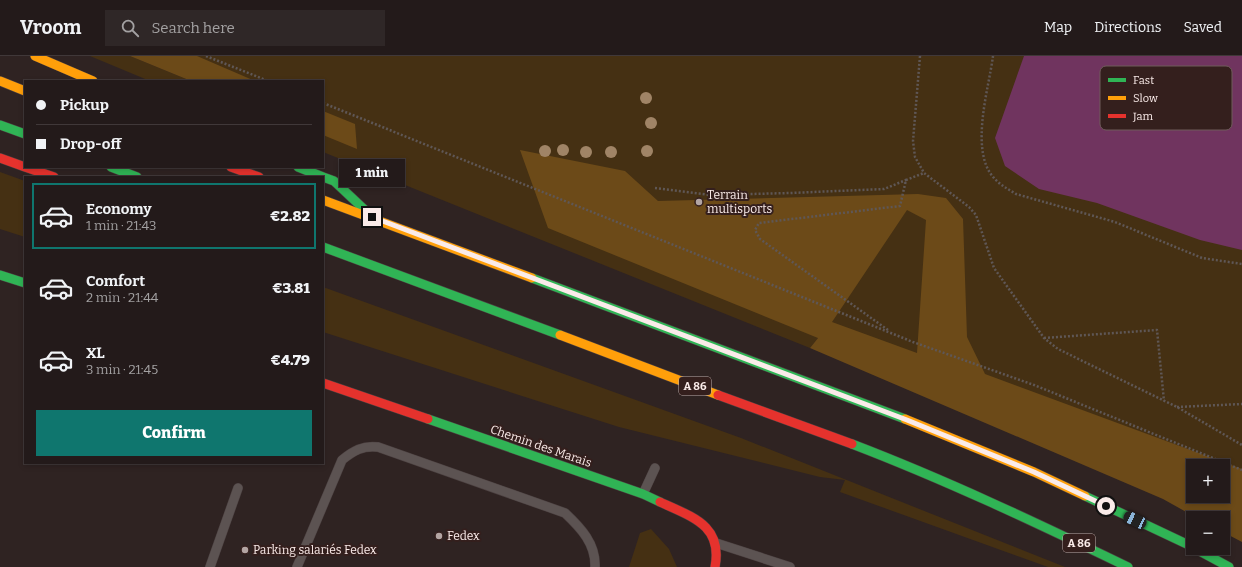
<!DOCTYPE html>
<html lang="en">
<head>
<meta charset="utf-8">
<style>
	body { margin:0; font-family:Bitter,serif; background:#2f2727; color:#f1f3f6; height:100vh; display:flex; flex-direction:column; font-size:15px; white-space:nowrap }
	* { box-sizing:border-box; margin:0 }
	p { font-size:13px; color:#a3a1a2 }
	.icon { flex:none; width:22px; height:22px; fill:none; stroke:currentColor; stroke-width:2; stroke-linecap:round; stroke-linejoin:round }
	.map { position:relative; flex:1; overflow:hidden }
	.details { position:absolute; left:24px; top:120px; width:300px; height:288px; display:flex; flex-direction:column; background:#231a1a; border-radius:0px; box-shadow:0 2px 6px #0003,0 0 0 1px #403839 }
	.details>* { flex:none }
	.top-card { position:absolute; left:24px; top:24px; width:300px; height:88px; border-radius:0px; box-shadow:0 2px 6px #0003,0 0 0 1px #403839; display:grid; align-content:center; height:88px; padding:0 12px; background:#231a1a }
	.buttons { position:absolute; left:1186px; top:403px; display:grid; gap:8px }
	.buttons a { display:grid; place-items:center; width:44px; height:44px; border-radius:0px; background:#231a1a; box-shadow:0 2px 6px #0003,0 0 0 1px #403839; font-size:20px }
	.end { position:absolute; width:18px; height:18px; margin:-9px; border:5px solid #faebe9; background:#111; box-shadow:0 0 0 2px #111 }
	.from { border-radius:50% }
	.bubble { position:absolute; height:28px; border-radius:0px; background:#231a1a; box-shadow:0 2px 6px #0003,0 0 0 1px #403839; font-size:13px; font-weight:800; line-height:28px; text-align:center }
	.car { position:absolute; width:12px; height:24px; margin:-12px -6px; border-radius:5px; box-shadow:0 0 3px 1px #0007; background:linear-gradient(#222 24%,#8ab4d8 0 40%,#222 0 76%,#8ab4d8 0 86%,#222 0) }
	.top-card b { display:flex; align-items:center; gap:14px; height:38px; font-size:15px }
	.top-card b+b { border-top:1px solid #403839 }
	.top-card i { width:10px; height:10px; background:#f1f3f6 }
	ul { padding:7px 0 0; list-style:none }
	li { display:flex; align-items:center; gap:12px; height:66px; margin:0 8px 6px; padding:0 4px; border:2px solid transparent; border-radius:0px }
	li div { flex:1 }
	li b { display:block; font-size:15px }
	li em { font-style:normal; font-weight:800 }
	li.on { border-color:#0f766e }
	li>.icon { width:36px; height:36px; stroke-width:1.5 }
	.primary-button { display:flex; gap:8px; margin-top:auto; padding:8px 12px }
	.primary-button a { flex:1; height:46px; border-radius:0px; background:#0f766e; color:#fff; font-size:16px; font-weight:800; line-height:46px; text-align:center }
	header { display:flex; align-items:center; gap:24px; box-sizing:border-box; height:56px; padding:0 20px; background:#231a1a; border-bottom:1px solid #403839 }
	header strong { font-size:19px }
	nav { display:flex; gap:22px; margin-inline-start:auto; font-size:14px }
	.search { width:280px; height:36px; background:#2f2727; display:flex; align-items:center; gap:10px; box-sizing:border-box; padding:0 14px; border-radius:0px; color:#a3a1a2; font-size:15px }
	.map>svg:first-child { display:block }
</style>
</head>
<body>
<header>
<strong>Vroom</strong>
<div class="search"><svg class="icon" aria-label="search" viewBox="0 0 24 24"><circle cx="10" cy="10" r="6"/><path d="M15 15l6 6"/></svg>Search here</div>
<nav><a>Map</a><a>Directions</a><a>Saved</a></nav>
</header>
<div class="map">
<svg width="1242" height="511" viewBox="0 0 1242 511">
	<rect width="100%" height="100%" fill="#2f2322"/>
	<!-- green -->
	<path fill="#453013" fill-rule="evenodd" d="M90,0H130L191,25H150Z
		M133,0H1242V464L818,282L810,292L323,96V25H193ZM1193,410H1223V440H1193Z
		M0,116L25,125V181L0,173Z
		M323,231L741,382L1065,511H1048L840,436L845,424L820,421L619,371L323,276Z
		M651,473L669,493L677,511H629L640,477Z"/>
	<!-- forest -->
	<path fill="#6c4a18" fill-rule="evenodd" d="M130,0H197L255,25H191Z
		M323,55L355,68L357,93L323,79Z
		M520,94L625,115L658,145L918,138L946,142L963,163L967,281L985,318L1242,413V486L1223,476V462H1197L1163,443L810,292L818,282L548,172ZM907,154L926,164L917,297L832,266ZM1193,410H1223V440H1193Z"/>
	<!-- water -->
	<path fill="#70345f" d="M1024,0H1242V194L1200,184L1097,147L1039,133L1005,110L995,82Z"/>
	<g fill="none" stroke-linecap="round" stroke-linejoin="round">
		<!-- lane casing -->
		<g stroke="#4c4141" stroke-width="10">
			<path id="lane" d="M643,438L655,412
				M716,487L790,511
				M210,511L238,432
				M297,511L342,404C353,395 363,389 378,391L565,457C581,472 596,488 595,511"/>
		</g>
		<!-- fast casing -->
		<g stroke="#4c4141" stroke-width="10">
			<path id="fast" d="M0,69L25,78
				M111,111L137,121
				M298,111L323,121
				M323,121L334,125L367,156
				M323,191L560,279
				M0,219L25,227
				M532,222L905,363
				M428,363L643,438L660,446
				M852,388C946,424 1037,467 1128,511
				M1085,440L1193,491
				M1194,492L1229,511"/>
		</g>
		<!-- slow casing -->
		<g stroke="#4c4141" stroke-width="10">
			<path id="slow" d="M35,0L93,25
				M0,25L25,35
				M323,144L532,222
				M560,279L718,339
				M905,363L1034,416L1085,440"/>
		</g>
		<!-- jam casing -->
		<g stroke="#4c4141" stroke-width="10">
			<path id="jam" d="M0,102L25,111
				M25,111L54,121
				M231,111L259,121
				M323,327L428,363
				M718,339L852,388
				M660,446C692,461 723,469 715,511"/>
		</g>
		<!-- path -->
		<path stroke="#5f5756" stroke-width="2.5" stroke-dasharray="2 2" stroke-linecap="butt" d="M206,0L268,25
			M920,0L913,85L915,101L924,117L969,151L976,159L994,212L1044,282L1058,293L1177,351L1242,389
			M993,0C989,32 969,95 994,122C1000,129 1008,133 1016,138L1115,166L1202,202L1242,208
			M323,47L913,286L1034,329L1242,414
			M655,132L711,139L790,137L884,133L906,124
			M888,274L760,183L755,174L759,167L900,150L906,124L924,117
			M1044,282L1157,274L1164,345
			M1177,351L1242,348"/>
		<!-- lane -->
		<use href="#lane" stroke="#5c5352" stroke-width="9"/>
		<!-- fast -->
		<use href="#fast" stroke="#30b455" stroke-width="9"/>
		<!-- slow -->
		<use href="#slow" stroke="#ff9f0a" stroke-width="9"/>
		<!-- jam -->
		<use href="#jam" stroke="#e5322d" stroke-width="9"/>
	</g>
	<!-- trees -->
	<g fill="#a08466">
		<circle cx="646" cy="42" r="6"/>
		<circle cx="651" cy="67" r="6"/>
		<circle cx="563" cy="94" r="6"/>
		<circle cx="545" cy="95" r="6"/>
		<circle cx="647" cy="95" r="6"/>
		<circle cx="586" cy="96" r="6"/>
		<circle cx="611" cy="96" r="6"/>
	</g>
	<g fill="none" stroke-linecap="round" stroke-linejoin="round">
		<!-- route -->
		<path stroke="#faebe9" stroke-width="5" d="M372,161L907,364L1034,416L1106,450"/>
	</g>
	<!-- markers -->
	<g fill="#b3a5a3" stroke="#341f1d" stroke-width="1.5">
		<circle cx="699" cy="146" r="4"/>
		<circle cx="439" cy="480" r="4"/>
		<circle cx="245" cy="494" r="4"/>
	</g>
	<g text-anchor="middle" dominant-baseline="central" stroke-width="4" stroke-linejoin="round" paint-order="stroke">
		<!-- shield labels -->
		<g fill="#341f1d" stroke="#bfaeac" stroke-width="1">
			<rect x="679" y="321" width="32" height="18" rx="3"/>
			<rect x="1063" y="478" width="32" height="18" rx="3"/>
		</g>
		<g font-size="11" font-weight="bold" fill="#faebe9">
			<text x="695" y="330">A 86</text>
			<text x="1079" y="487">A 86</text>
		</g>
		<!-- poi labels -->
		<g font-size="12" fill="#faebe9" stroke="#341f1d" text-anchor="start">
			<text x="707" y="139">Terrain<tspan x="707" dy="14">multisports</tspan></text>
			<text x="447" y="480">Fedex</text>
			<text x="253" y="494">Parking salariés Fedex</text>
		</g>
		<!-- street labels -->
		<g font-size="12" fill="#faebe9" stroke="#341f1d">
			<text transform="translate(541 390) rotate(19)">Chemin des Marais</text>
		</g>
	</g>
	<!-- legend -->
	<rect x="1100" y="10" width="132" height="64" rx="6" fill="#341f1d" stroke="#6f5c5a" stroke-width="1"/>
	<rect x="1108" y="22" width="18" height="4" fill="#30b455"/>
	<rect x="1108" y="40" width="18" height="4" fill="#ff9f0a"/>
	<rect x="1108" y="58" width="18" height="4" fill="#e5322d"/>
	<g font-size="11" fill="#faebe9">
		<text x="1133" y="28">Fast</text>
		<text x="1133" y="46">Slow</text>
		<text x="1133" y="64">Jam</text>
	</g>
</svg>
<div class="buttons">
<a>+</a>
<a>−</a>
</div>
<i class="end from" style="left:1106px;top:450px"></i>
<i class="end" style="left:372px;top:161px"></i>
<div class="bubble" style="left:339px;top:103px;width:66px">1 min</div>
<i class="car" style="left:1135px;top:464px;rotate:295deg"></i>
<div class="top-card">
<b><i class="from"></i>Pickup</b>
<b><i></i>Drop-off</b>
</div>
<section class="details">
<ul>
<li class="on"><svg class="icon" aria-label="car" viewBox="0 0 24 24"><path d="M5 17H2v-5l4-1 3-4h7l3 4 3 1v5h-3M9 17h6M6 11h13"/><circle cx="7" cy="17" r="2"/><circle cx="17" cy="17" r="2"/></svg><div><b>Economy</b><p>1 min · 21:43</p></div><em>€2.82</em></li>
<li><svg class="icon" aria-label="car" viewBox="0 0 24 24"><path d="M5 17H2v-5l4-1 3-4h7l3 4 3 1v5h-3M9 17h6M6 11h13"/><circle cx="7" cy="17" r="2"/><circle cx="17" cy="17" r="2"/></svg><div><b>Comfort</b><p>2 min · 21:44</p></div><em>€3.81</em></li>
<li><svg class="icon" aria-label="car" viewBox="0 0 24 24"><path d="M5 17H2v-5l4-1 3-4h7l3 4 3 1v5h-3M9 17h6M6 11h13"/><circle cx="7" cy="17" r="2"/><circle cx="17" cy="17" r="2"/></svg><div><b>XL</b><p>3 min · 21:45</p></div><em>€4.79</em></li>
</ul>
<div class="primary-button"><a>Confirm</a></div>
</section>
</div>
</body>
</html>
